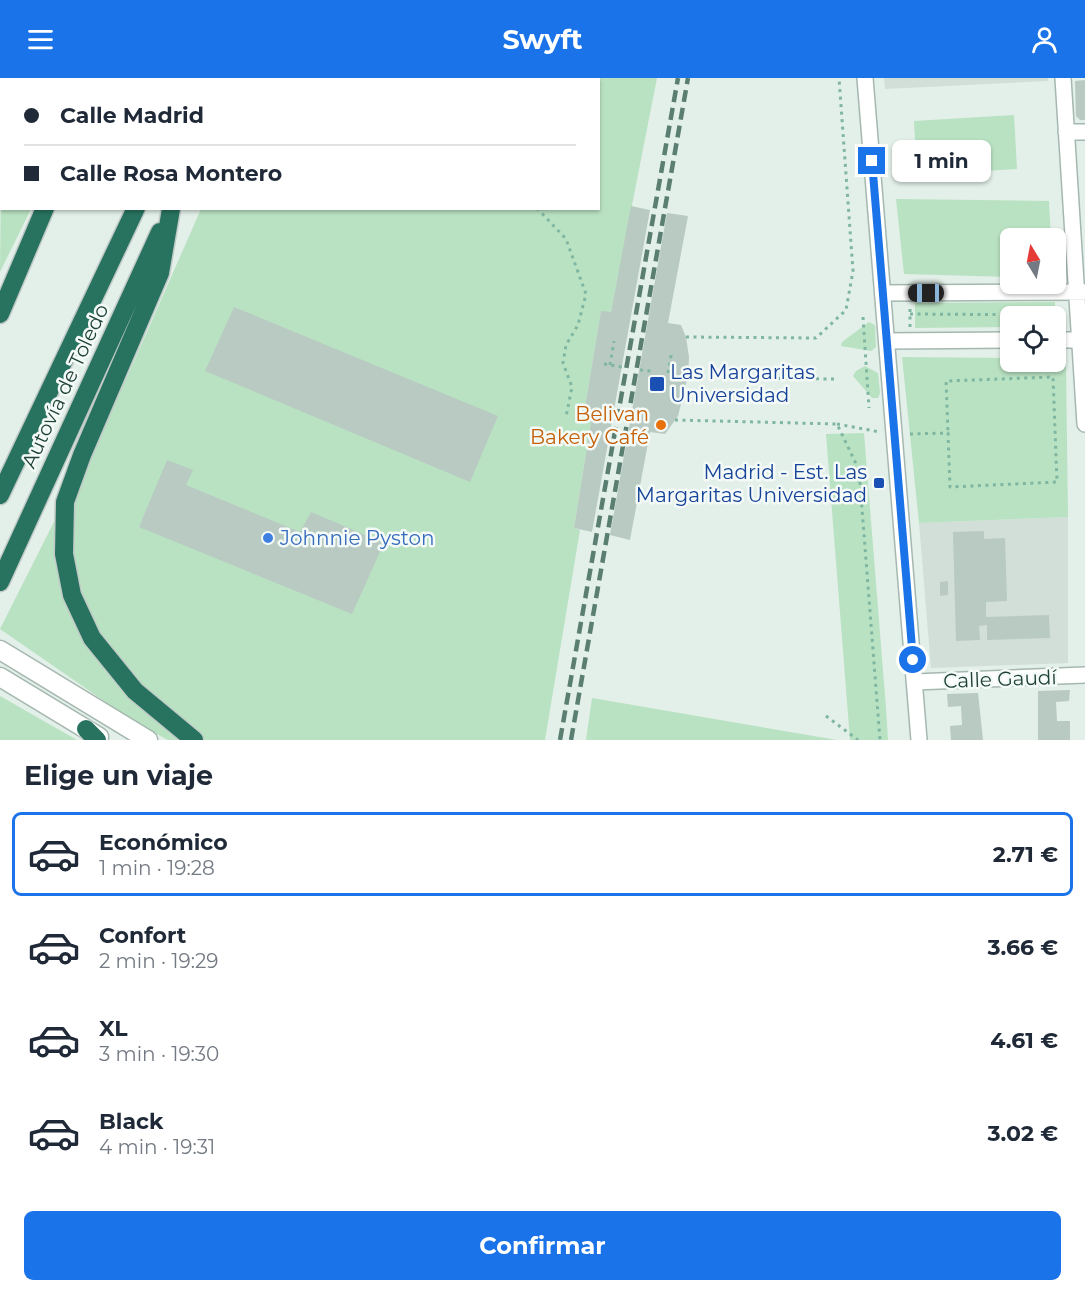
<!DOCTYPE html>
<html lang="es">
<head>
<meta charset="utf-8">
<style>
	body { margin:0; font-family:Montserrat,sans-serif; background:#f2f2f3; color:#1f2937; height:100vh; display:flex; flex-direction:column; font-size:22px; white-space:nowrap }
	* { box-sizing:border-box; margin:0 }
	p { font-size:20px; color:#747a83 }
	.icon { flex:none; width:33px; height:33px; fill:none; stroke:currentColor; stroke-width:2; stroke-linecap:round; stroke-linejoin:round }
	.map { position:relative; height:662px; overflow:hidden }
	.drawer { display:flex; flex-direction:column; background:#fff; flex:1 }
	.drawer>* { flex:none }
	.hud { position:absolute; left:0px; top:0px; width:600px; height:132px; box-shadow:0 2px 4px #0004; display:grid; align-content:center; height:132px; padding:0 24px; background:#fff }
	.needle { width:39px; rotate:350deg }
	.controls { position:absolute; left:1000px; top:150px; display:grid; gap:12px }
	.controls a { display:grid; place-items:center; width:66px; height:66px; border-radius:9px; background:#fff; box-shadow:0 2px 4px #0004; font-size:30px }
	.end { position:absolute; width:27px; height:27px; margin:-14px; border:8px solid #1a73e8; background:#fff; box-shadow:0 0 0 3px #fff }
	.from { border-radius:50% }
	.bubble { position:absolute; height:42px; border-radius:9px; background:#fff; box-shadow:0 2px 4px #0004; font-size:20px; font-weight:700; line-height:42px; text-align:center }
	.car { position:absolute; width:18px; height:36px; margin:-18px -9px; border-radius:8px; box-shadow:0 0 4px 2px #0007; background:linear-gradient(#222 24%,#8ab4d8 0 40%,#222 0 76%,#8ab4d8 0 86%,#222 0) }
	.hud b { display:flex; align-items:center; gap:21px; height:57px; font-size:22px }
	.hud b+b { border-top:2px solid #e0e1e3 }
	.hud i { width:15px; height:15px; background:#1f2937 }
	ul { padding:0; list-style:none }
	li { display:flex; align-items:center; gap:18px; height:84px; margin:0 12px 9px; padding:0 12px; border:3px solid transparent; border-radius:9px }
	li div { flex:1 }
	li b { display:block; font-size:22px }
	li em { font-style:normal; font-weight:700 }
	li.selected { border-color:#1a73e8 }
	li>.icon { width:54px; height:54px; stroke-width:1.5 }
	h2 { padding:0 24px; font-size:27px; line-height:72px }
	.action { display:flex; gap:12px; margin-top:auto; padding:12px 24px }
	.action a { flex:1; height:69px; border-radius:9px; background:#1a73e8; color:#fff; font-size:24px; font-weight:700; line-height:69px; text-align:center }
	header { display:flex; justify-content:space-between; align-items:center; height:78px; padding:0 24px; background:#1a73e8; color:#fff; font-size:27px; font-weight:700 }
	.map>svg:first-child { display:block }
</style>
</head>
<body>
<header><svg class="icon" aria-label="menu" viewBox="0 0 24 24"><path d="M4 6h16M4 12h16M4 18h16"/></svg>Swyft<svg class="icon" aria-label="person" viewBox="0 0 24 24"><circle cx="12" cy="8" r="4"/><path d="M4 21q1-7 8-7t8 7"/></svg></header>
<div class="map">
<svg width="1085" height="662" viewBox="0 0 1085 662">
	<rect width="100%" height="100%" fill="#e3efe9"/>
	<!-- built -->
	<path fill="#d1dfd8" d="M884,0H1048V3L885,11Z
		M1068,439V585L931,590L919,445Z"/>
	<!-- green -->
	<path fill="#b9e2c2" d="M0,0H76L2,2L0,86Z
		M258,0H657L611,234H601L583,341L591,344L574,450L580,452L545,662H168L133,643L0,551L128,297L201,131L598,130V2Z
		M1014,37L1017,91L917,97L914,43Z
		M1,105L2,130L31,131L0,194Z
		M896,121L1049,123L1051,160H1011V199L904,196Z
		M1055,224V238H1011V249L915,250V225Z
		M869,244L875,247L876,269L871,273L841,268L842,264Z
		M902,279L1011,280V284H1056V280L1066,286L1068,439L919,445Z
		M865,288L878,295L880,315L878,320H872L853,298L856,293Z
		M864,355L886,630L888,662H850L826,356Z
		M0,618L77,662H0Z
		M592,620L837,662H586Z"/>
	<!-- building -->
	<path fill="#b8cac2" d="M1085,2V42H1080L1076,38L1075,3Z
		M631,128L650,132L592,454L574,450L591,344L583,341L601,233L611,234Z
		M667,135L688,138L668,245L681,247L686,259L689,279L688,298L678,338L665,356L650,354L630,462L610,457Z
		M234,229L498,338L470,404L205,293Z
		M167,382L193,392L186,407L300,454L311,434L384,465L352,536L139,449Z
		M984,453V461L1005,460L1007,523L986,524V539L1049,537L1050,560L987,562V547L979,548L980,562L956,563L953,454Z
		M948,503V517L940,518V504Z
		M1070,612L1069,623L1056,624L1057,643H1070V662H1038V613Z
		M978,615L983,662H951L950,648L962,647L961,628L948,629L947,616Z"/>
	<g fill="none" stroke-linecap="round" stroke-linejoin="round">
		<!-- minor casing -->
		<g stroke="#a5b8b0" stroke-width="18">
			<path id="minor" d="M865,0L919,662
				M1063,0L1085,346
				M1066,54H1085
				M883,215L1085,214
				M1056,262H1085
				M887,263L1011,262
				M915,604L1085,597"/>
		</g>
		<!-- tertiary casing -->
		<g stroke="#a5b8b0" stroke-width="21">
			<path id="tertiary" d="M0,572L148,662
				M0,599L99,659"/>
		</g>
		<!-- motorway casing -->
		<g stroke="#c1cac7" stroke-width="21">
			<path id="motorway" d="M82,2L83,0
				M101,2V0
				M191,2L192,0
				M231,2L232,0
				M0,101L2,100
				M171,131L160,195L82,377L65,424L64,476L72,517L92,560L135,613L194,662
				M0,236L45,130
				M0,417L136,130
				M0,504L160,154
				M86,651L97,662"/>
		</g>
		<!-- path -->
		<path stroke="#7fb6a2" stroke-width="3" stroke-dasharray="3 4.5" stroke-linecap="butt" d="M514,0V2
			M41,2V0
			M266,2V0
			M0,6L2,3
			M0,64L2,62
			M537,130L566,161L586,216L578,247L566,267L563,285L572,309L566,339
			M910,236L1064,237
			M863,239L869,330
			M910,249V231
			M686,259L816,260L846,232L853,193L839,0
			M604,286L622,289
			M610,287L614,263
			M640,292L651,293
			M668,295L672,273
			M726,300L835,301
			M675,342L837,346L859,392L880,662
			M837,346L880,354
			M910,356L948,355L950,409L1057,404L1053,299L946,303L948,355
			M826,638L858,662"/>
		<!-- minor -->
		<use href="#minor" stroke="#fff" stroke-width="15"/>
		<!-- tertiary -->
		<use href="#tertiary" stroke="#fff" stroke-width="18"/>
		<!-- motorway -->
		<use href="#motorway" stroke="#28735f" stroke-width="18"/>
		<!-- rail -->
		<path stroke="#5b7e72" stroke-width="4.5" stroke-dasharray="12 6" stroke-linecap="butt" d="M560,662L678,0
			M571,662L688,0"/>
	</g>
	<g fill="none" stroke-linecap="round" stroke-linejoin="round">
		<!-- route -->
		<path stroke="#1a73e8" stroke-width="8" d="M872,83L913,582"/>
	</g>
	<!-- markers -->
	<g fill="#1a4fb4" stroke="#f4faf7" stroke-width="2">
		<rect x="649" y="298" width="16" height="16" rx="3"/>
		<rect x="873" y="399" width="12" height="12" rx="3"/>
	</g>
	<circle fill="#e8710a" stroke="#f4faf7" stroke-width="2" cx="661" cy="347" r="6"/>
	<circle fill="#3f7fe0" stroke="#f4faf7" stroke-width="2" cx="268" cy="460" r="6"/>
	<g text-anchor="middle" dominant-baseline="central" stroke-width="5" stroke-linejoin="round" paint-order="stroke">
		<!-- transit labels -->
		<g font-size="20" fill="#164399" stroke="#f4faf7" text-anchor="start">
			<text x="670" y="294">Las Margaritas<tspan x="670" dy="23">Universidad</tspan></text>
			<text x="867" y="394" text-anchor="end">Madrid - Est. Las<tspan x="867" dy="23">Margaritas Universidad</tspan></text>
		</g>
		<!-- street labels -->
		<g font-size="20" fill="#204337" stroke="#f4faf7">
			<text transform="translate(65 308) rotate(-65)">Autovía de Toledo</text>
			<text transform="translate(1000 601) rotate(-2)">Calle Gaudí</text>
		</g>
		<!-- food labels -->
		<g font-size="20" fill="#c56008" stroke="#f4faf7" text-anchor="end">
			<text x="649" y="336">Belivan<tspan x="649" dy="23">Bakery Café</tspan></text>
		</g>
		<!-- shop labels -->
		<g font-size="20" fill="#366cbe" stroke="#f4faf7" text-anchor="start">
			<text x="280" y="460">Johnnie Pyston</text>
		</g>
	</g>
</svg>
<div class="controls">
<a><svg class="needle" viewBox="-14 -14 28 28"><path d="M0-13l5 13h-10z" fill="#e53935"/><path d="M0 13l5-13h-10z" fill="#747a83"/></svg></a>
<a><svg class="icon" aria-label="locate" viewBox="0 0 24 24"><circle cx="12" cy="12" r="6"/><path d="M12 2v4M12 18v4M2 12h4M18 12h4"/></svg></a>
</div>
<i class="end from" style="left:913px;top:582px"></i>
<i class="end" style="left:872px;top:83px"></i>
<div class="bubble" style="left:892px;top:62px;width:99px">1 min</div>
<i class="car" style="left:926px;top:215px;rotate:270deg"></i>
<div class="hud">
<b><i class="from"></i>Calle Madrid</b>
<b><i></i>Calle Rosa Montero</b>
</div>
</div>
<section class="drawer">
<h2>Elige un viaje</h2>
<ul>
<li class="selected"><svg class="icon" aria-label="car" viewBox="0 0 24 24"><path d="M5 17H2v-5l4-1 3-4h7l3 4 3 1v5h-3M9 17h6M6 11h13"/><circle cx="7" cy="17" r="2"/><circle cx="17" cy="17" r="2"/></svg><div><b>Económico</b><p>1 min · 19:28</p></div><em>2.71 €</em></li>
<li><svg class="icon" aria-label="car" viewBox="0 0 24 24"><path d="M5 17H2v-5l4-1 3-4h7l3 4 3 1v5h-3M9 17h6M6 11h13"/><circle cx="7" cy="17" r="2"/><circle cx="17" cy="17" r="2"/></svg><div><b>Confort</b><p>2 min · 19:29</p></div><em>3.66 €</em></li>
<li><svg class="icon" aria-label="car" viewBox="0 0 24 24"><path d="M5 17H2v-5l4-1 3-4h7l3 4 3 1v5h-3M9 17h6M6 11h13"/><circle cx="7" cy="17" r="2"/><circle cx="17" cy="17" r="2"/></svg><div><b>XL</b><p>3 min · 19:30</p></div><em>4.61 €</em></li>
<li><svg class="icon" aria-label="car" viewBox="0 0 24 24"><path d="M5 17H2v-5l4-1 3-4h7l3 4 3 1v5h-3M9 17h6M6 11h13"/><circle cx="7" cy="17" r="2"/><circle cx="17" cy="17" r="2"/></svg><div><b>Black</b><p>4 min · 19:31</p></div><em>3.02 €</em></li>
</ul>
<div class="action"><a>Confirmar</a></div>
</section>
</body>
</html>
